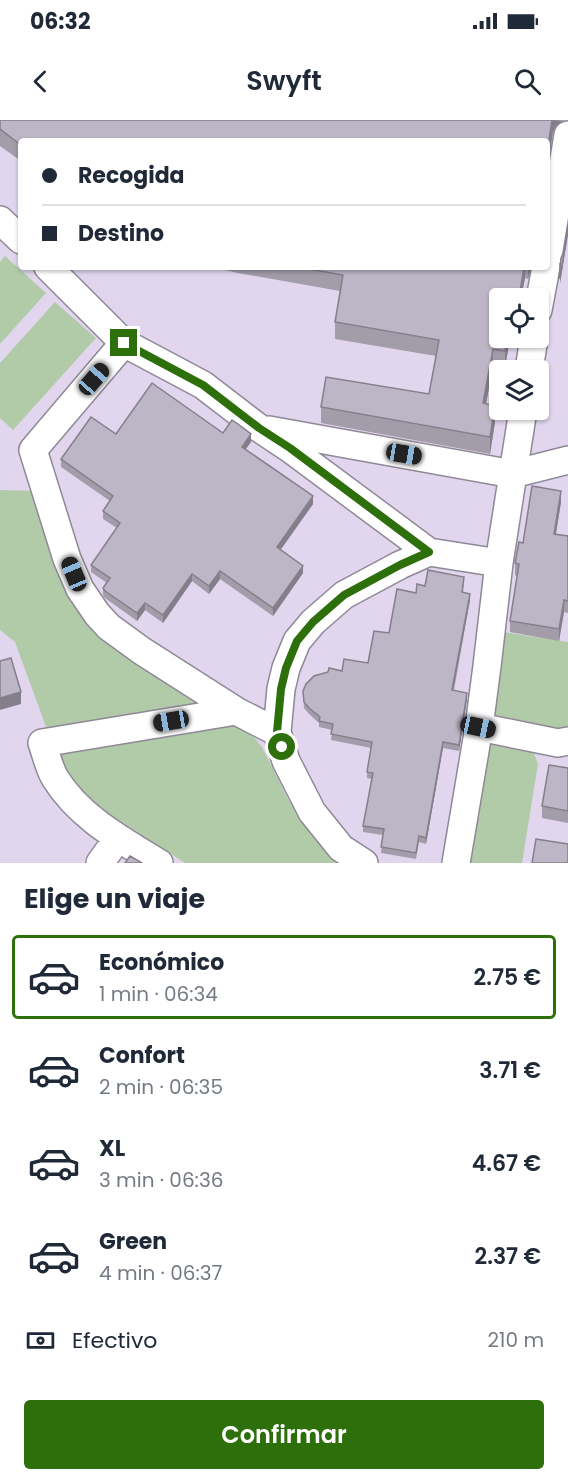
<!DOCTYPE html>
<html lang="es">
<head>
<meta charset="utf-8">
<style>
	body { margin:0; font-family:Poppins,sans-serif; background:#f6f6f7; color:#1f2937; height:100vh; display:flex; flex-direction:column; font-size:22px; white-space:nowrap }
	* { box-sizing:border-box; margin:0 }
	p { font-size:20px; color:#747a83 }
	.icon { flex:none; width:33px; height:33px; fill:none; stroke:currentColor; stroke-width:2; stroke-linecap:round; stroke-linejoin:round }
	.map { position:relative; height:743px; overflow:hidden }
	.panel { display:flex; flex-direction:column; background:#fff; flex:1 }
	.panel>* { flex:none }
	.top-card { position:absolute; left:18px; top:18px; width:532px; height:132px; border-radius:6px; box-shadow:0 2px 4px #0004; display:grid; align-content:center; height:132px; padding:0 24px; background:#fff }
	.controls { position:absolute; left:489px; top:168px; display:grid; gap:12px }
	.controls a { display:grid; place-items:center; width:60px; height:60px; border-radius:6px; background:#fff; box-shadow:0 2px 4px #0004; font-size:30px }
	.end { position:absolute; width:27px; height:27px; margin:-14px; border:8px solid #2d700b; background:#fff; box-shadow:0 0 0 3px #fff }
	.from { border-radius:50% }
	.car { position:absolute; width:18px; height:36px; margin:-18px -9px; border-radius:8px; box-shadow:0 0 4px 2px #0007; background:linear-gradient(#222 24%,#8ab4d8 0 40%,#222 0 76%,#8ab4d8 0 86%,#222 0) }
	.top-card b { display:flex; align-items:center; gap:21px; height:57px; font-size:22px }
	.top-card b+b { border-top:2px solid #e0e1e3 }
	.top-card i { width:15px; height:15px; background:#1f2937 }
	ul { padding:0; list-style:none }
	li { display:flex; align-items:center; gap:18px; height:84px; margin:0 12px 9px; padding:0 12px; border:3px solid transparent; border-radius:6px }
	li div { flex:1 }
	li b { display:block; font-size:22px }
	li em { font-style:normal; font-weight:600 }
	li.active { border-color:#2d700b }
	li>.icon { width:54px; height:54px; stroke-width:1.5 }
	h2 { padding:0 24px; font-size:27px; line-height:72px }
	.pay { display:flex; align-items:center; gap:15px; height:66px; padding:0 24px; font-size:22px }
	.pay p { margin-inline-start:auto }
	.primary-button { display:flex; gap:12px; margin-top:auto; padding:12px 24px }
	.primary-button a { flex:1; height:69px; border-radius:6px; background:#2d700b; color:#fff; font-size:24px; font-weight:600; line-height:69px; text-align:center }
	.status { display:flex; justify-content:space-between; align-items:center; height:42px; padding:0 30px; background:#fff; direction:ltr }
	.status svg { height:16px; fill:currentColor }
	header { display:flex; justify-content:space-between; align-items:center; height:78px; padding:0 24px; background:#fff; font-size:27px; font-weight:600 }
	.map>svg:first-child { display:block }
</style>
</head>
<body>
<div class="status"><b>06:32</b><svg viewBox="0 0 49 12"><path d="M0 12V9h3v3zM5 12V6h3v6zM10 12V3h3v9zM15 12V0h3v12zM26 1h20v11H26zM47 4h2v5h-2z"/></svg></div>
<header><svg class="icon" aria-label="back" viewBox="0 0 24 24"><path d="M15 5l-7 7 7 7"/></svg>Swyft<svg class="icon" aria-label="search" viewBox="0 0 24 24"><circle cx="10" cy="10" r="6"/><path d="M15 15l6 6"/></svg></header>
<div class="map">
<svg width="568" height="743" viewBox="0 0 568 743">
	<rect width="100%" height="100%" fill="#e6dfef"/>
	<!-- built -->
	<path fill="#e1d6ee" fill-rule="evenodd" d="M0,0H568V743H0ZM21,21H548V147H21ZM500,178H538V218H500ZM500,250H538V290H500Z"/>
	<!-- green -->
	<path fill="#b1cba9" d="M5,136L46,173L0,224V142Z
		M55,182L96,218L13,310L0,298V243Z
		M0,370L38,371L73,472L207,586L49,615L15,522L0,510Z
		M503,512L568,522V609L567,611L493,602Z
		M237,604L249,611L262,627L289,681L311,712L347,743H185L82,676L64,655L52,627Z
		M487,620L531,625L538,644L522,743H468Z"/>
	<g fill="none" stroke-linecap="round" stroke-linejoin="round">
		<!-- minor casing -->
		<g stroke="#8f8897" stroke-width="30">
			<path id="minor" d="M0,100L21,120
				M548,136L568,15
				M48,147L124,223L203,265L259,308L289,328L429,432L499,443
				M538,190L546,147
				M124,223L33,330L67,439L80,469L97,494L109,507L142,531L236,591L277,612
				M529,250L534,218
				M269,310L513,354L568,340
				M479,607L558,623L568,621
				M100,743L118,718
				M159,743C120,719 79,697 55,658C49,648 46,634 42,623L236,591
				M364,743L341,728L312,692L286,641L277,612L281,569L286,548L297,521L313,502L344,475L400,445L429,432
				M456,743L479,607L487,546L499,443L523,290"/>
		</g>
		<!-- minor -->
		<use href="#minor" stroke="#fff" stroke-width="27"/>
	</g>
	<!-- wall -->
	<path fill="#a39daa" d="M0,0H567L562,1L556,6L553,12L548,43V21H21V41L0,26Z
		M211,147H531L528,159L525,158L521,178H500L510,218L505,248L493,246L486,284L495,302L490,334L321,303V287L429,274L436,236L335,219V202L340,171L238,153Z
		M223,313L251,322L246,329L313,384L280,430L303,453L273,496L220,459L209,474L192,461L163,503L145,490L137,501L105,478L103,475V468L107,463L91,452V445L117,408L103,399V391L110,381L61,347V339L116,314Z
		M561,382L556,414L568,416V493L564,492L559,521L510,512V501L517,456L515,455V443L523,423Z
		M464,463L463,472L470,480L454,570L467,579L459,631L443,628L426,724L419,722L416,739L381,733L383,715L363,712V706L372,659L367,658V652L371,628L331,620L332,610L319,607V603L309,594L304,588L303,571L342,551L368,543L389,513L416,473Z
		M568,648V703L542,698V686Z"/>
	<!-- shaded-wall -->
	<path fill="#847f8b" d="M552,0L562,1L556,6L553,12L548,43V26Z
		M568,108V115L560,164V158Z
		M524,147H525V158L521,178H519Z
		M528,147H531L528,159Z
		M507,218H510L505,248V231Z
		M493,229V246L483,300V283Z
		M495,286V302L490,334V317Z
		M251,314V322L242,334V327Z
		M561,371V382L554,425V414Z
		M313,376V384L277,435V427Z
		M303,446V453L273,496V488Z
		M220,451V459L209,474V466Z
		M192,454V461L163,503V495Z
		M470,474V480L452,576V570Z
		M564,480V492L559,521V509Z
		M145,483V490L137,501V493Z
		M21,572V584L0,590V578Z
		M467,573V579L459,631V625Z
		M443,622V628L426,724V718Z"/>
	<!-- building -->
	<path fill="#bdb6c6" stroke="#847f8b" stroke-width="1.5" d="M0,0H552L548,26V21H21V25L0,9Z
		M568,105V108L560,158H559L561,138L564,132Z
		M298,147H524L519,178H500V218H507L505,231L493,229L483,283L495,286L490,317L321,287L326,257L429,274L439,220L335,202L343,155Z
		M152,263L223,313L232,300L238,304L251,314L242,327L313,376L277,427L303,446L273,488L220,451L209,466L192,454L163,495L145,483L137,493L105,471L103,468L110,458L91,445L120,403L103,391L113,376L61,339L91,297L116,314Z
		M532,366L561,371L554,414L568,416V481L564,480L559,509L510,501L519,444L515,443L519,422L523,423Z
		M428,450L464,457L462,472L470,474L452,570L467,573L459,625L443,622L426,718L419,716L416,733L381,727L384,709L363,706L373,653L367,652L372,622L331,614L333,604L319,601L320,597L309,588L304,582L303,571L306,564L314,556L328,552L329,548L342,551L344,539L368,543L374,511L389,513L397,469L416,473L417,464L425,466Z
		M11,538L21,572L0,578V541Z
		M549,645L568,648V691L542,686Z
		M536,719L568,724V743H532Z
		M130,736L142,743H125Z"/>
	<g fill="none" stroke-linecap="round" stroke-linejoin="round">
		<!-- route -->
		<path stroke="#2d700b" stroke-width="8" d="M124,223L203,265L259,308L290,328L429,432L400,445L344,475L313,502L297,521L286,548L281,569L277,612L282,627"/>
	</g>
</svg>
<div class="controls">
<a><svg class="icon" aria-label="locate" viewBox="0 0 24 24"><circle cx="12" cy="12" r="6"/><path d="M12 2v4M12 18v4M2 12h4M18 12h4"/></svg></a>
<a><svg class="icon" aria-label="layers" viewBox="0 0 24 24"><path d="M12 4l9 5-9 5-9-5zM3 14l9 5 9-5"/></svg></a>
</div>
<i class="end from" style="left:282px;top:627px"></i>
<i class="end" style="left:124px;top:223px"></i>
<i class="car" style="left:94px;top:259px;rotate:41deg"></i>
<i class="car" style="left:404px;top:334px;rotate:100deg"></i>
<i class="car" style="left:74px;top:454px;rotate:337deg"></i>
<i class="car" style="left:171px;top:601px;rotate:260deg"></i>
<i class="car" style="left:478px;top:607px;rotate:102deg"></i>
<div class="top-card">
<b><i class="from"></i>Recogida</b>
<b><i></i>Destino</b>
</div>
</div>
<section class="panel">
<h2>Elige un viaje</h2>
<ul>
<li class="active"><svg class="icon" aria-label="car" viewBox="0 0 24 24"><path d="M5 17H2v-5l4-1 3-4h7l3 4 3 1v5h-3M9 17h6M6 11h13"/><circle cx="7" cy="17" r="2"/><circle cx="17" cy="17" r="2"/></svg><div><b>Económico</b><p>1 min · 06:34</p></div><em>2.75 €</em></li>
<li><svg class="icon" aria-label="car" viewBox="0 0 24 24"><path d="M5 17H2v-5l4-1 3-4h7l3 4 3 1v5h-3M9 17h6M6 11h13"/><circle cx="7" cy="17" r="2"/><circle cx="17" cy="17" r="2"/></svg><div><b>Confort</b><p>2 min · 06:35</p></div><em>3.71 €</em></li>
<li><svg class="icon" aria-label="car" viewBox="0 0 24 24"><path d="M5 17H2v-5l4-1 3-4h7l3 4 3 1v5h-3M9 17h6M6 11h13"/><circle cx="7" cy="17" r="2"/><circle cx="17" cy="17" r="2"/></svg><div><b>XL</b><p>3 min · 06:36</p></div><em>4.67 €</em></li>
<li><svg class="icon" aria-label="car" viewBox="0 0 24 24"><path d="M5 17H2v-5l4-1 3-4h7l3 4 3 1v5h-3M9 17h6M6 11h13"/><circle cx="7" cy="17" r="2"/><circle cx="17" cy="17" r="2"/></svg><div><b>Green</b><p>4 min · 06:37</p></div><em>2.37 €</em></li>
</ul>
<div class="pay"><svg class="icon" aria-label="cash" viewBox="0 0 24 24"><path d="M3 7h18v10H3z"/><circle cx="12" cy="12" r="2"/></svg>Efectivo<p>210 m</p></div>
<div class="primary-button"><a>Confirmar</a></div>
</section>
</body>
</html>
